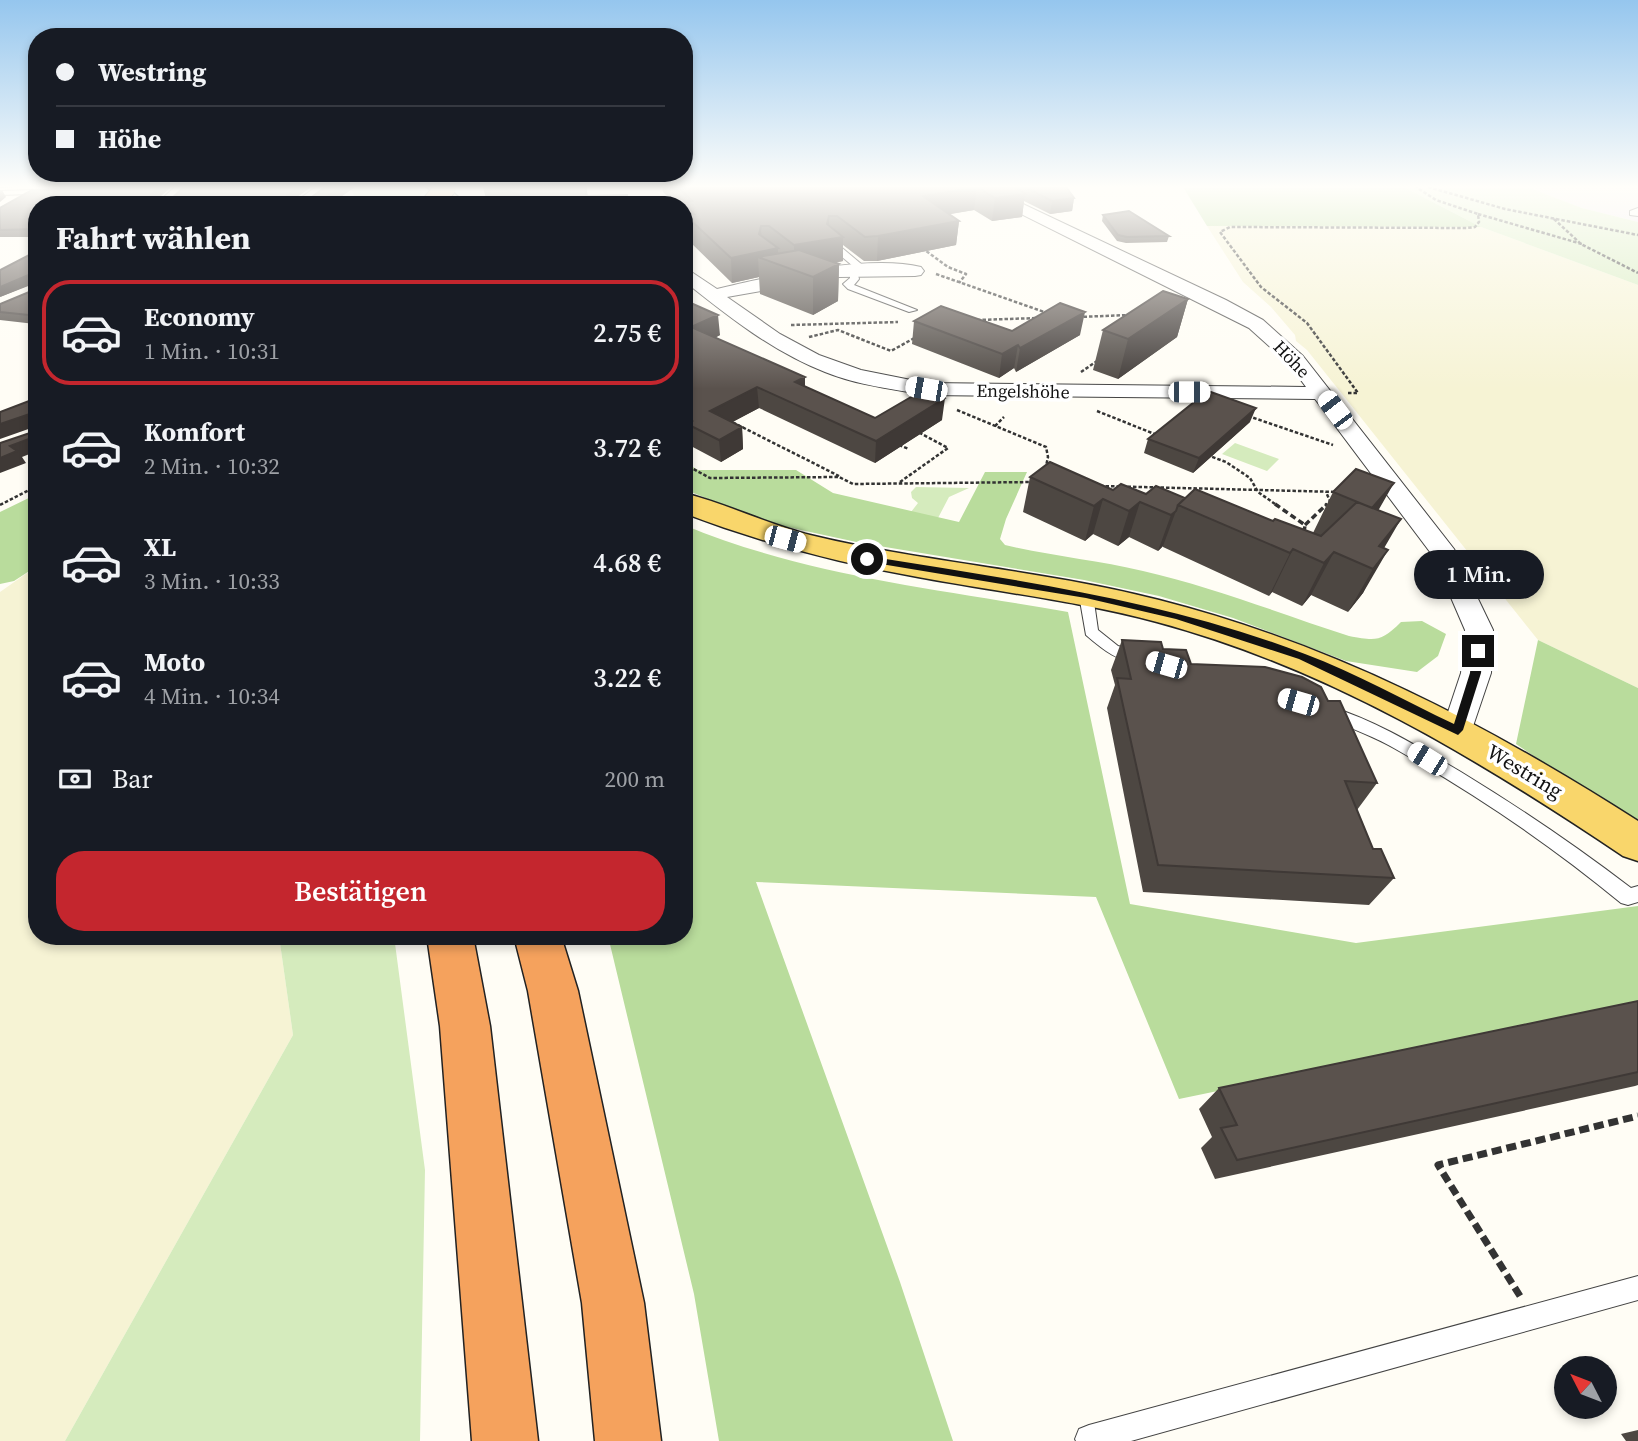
<!DOCTYPE html>
<html lang="de">
<head>
<meta charset="utf-8">
<style>
	body { margin:0; font-family:"Source Serif 4",serif; background:#242831; color:#f1f3f6; height:100vh; display:flex; flex-direction:column; font-size:26px; white-space:nowrap }
	* { box-sizing:border-box; margin:0 }
	p { font-size:23px; color:#9ea1a6 }
	.icon { flex:none; width:38px; height:38px; fill:none; stroke:currentColor; stroke-width:2; stroke-linecap:round; stroke-linejoin:round }
	.map { position:relative; flex:1; overflow:hidden }
	.drawer { position:absolute; left:28px; top:196px; width:665px; height:749px; display:flex; flex-direction:column; background:#171b24; border-radius:28px; box-shadow:0 4px 10px #0003 }
	.drawer>* { flex:none }
	.hud { position:absolute; left:28px; top:28px; width:665px; height:154px; border-radius:28px; box-shadow:0 4px 10px #0003; display:grid; align-content:center; height:154px; padding:0 28px; background:#171b24 }
	.needle { width:46px; rotate:312deg }
	.controls { position:absolute; left:1554px; top:1356px; display:grid; gap:14px }
	.controls a { display:grid; place-items:center; width:63px; height:63px; border-radius:50%; background:#171b24; box-shadow:0 4px 10px #0003; font-size:35px }
	.end { position:absolute; width:32px; height:32px; margin:-16px; border:9px solid #111; background:#fff; box-shadow:0 0 0 4px #fff }
	.from { border-radius:50% }
	.bubble { position:absolute; height:49px; border-radius:24px; background:#171b24; box-shadow:0 4px 10px #0003; font-size:23px; font-weight:600; line-height:49px; text-align:center }
	.car { position:absolute; width:21px; height:42px; margin:-21px -10px; border-radius:9px; box-shadow:0 0 5px 2px #0007; background:linear-gradient(#fff 24%,#345 0 40%,#fff 0 76%,#345 0 86%,#fff 0) }
	.hud b { display:flex; align-items:center; gap:24px; height:66px; font-size:26px }
	.hud b+b { border-top:2px solid #363941 }
	.hud i { width:18px; height:18px; background:#f1f3f6 }
	ul { padding:0; list-style:none }
	li { display:flex; align-items:center; gap:21px; height:105px; margin:0 14px 10px; padding:0 14px; border:4px solid transparent; border-radius:28px }
	li div { flex:1 }
	li b { display:block; font-size:26px }
	li em { font-style:normal; font-weight:600 }
	li.selected { border-color:#c4262e }
	li>.icon { width:63px; height:63px; stroke-width:1.5 }
	h2 { padding:0 28px; font-size:32px; line-height:84px }
	.pay { display:flex; align-items:center; gap:18px; height:77px; padding:0 28px; font-size:26px }
	.pay p { margin-inline-start:auto }
	.cta { display:flex; gap:14px; margin-top:auto; padding:14px 28px }
	.cta a { flex:1; height:80px; border-radius:28px; background:#c4262e; color:#fff; font-size:28px; font-weight:600; line-height:80px; text-align:center }
	.map>svg:first-child { display:block }
</style>
</head>
<body>
<div class="map">
<svg width="1638" height="1441" viewBox="0 0 1638 1441">
	<rect width="100%" height="100%" fill="#fffdf5"/>
	<!-- industrial -->
	<path fill="#eee6ef" d="M1527,187H1638V222L1582,208Z"/>
	<!-- farmland -->
	<path fill="#f6f3d4" d="M1207,226L1481,227L1638,285V688L1538,640L1307,350L1296,341L1295,335L1271,307L1243,282Z
		M37,566V936H279L293,1035L65,1441H0V592Z"/>
	<!-- green -->
	<path fill="#d5ebbd" d="M350,187H414L423,192L411,205H358Z
		M1404,187H1527L1582,208L1638,222V285L1481,227Z
		M1235,443L1279,459L1267,471L1222,454Z
		M916,487L969,488L949,497L938,518L911,512L918,503L912,498L911,492Z
		M279,936H394L425,1170L420,1441H65L293,1035Z"/>
	<!-- forest -->
	<path fill="#b9dc9c" d="M1183,187H1404L1481,227L1207,226Z
		M684,462L698,470H796L833,493L959,522L985,472H1027L1006,519L1000,539L1005,545C1051,556 1097,560 1143,571C1213,587 1281,614 1349,636C1376,641 1381,642 1401,622L1422,621L1446,634L1438,656L1417,672L1346,661L1233,618L1159,596L1084,580L861,543L764,522L684,489Z
		M37,494V566L14,581L0,584V512Z
		M684,525C806,576 939,589 1068,612L1130,904L1356,943L1638,906V1034L1617,1008L1179,1099L1096,897L756,882L900,1282L953,1441H719L694,1294L608,936H684Z
		M1538,640L1638,688V826L1516,744Z"/>
	<g fill="none" stroke-linecap="round" stroke-linejoin="round">
		<!-- service casing -->
		<g stroke="#444" stroke-width="2">
			<path id="service" d="M33,190L30,194L0,195V191Z
				M1638,208V216L1630,215V211Z
				M829,242H835L866,268V272H860L829,246Z
				M850,269L857,271L859,279L854,285L917,310L909,312L848,289L843,284L850,278Z
				M1086,591L1093,595L1098,630L1118,646L1143,653L1145,657L1143,661C1122,666 1101,648 1086,635L1079,595Z
				M1331,707C1377,721 1420,748 1461,772C1520,808 1576,846 1631,888L1638,886V902L1628,905L1621,903C1552,846 1477,795 1399,751C1376,737 1350,728 1325,717L1323,713Z
				M1638,1276V1300L1131,1441H1076L1075,1439L1079,1429L1089,1425Z"/>
		</g>
		<!-- minor casing -->
		<g stroke="#444" stroke-width="2">
			<path id="minor" d="M175,187H192L172,205H155Z
				M316,187H333L309,205H291Z
				M983,187H1000L1025,205L1226,300L1263,320L1303,356L1454,549L1493,630L1491,673L1469,738L1458,742L1447,738L1442,730L1461,673L1465,630L1433,556L1315,399L926,395C892,389 857,385 825,372C773,352 728,316 684,281V267L717,289C770,276 868,254 921,267L924,271L921,275L915,276L839,277L727,297L780,334L819,355L861,370L926,383L1306,387L1289,364L1249,328L1015,211Z"/>
		</g>
		<!-- primary casing -->
		<g stroke="#222" stroke-width="3">
			<path id="primary" d="M427,187H447L467,205H447Z
				M684,493C727,504 767,524 810,535C925,563 1044,570 1159,600C1335,645 1486,724 1638,821V861L1623,856C1477,758 1328,668 1157,622C1079,601 998,592 918,577C838,563 760,542 684,513Z"/>
		</g>
		<!-- motorway casing -->
		<g stroke="#222" stroke-width="3">
			<path id="motorway" d="M427,936H473L490,1026L538,1441H472L440,1026Z
				M514,936H561L578,991L644,1303L661,1441H595L582,1303L528,991Z"/>
		</g>
		<!-- path-far2 -->
		<path stroke="#333" stroke-width="2.5" stroke-dasharray="3.5 2" stroke-linecap="butt" d="M1428,187L1505,209L1638,235
			M1478,214L1582,244
			M1554,219L1581,244L1638,273
			M922,248L948,267L966,274L959,283
			M936,274L1050,314
			M1078,317L1129,315
			M977,320L1038,318
			M791,325L898,322
			M809,337L838,330L891,351L918,336
			M1081,372L1100,359
			M1348,393H1358L1307,323L1261,287L1220,232L1230,227L1467,228L1475,227L1479,222L1478,214L1436,200L1416,187
			M957,410L1046,447L1048,457L1045,471
			M1097,411L1157,435
			M1248,416L1333,445
			M728,420L839,476
			M995,426L1004,417
			M899,445L909,449
			M1207,455L1226,462L1250,478L1258,492L1278,506
			M684,464L710,478L839,477L853,484L1035,482
			M900,482L948,448L918,432
			M1100,486L1339,492
			M0,505L37,486
			M1325,506L1330,501L1326,492"/>
		<!-- path-far1 -->
		<path stroke="#333" stroke-width="3.5" stroke-dasharray="6 3.5" stroke-linecap="butt" d="M1275,504L1305,525L1304,533
			M1305,525L1327,504"/>
		<!-- path -->
		<path stroke="#333" stroke-width="7" stroke-dasharray="10 5" stroke-linecap="butt" d="M1520,1296L1438,1165L1638,1116"/>
		<!-- service -->
		<use href="#service" fill="#fff" fill-rule="evenodd"/>
		<!-- minor -->
		<use href="#minor" fill="#fff" fill-rule="evenodd"/>
		<!-- primary -->
		<use href="#primary" fill="#f9d66b" fill-rule="evenodd"/>
		<!-- motorway -->
		<use href="#motorway" fill="#f5a25d" fill-rule="evenodd"/>
		<!-- motorway-bridge casing -->
		<g stroke="#222" stroke-width="22" stroke-linecap="butt">
			<path id="motorway-bridge" d="M431,205L446,187"/>
		</g>
		<!-- motorway-bridge -->
		<use href="#motorway-bridge" stroke="#f5a25d" stroke-width="20"/>
	</g>
	<!-- wall -->
	<path fill="#4d4742" d="M0,187H24L0,188Z
		M108,187H171L157,199L170,200L184,187H311L294,199L308,200L324,187H355L329,205H37V237H0V208Z
		M483,187H586L588,196L628,205H490L487,203Z
		M662,187H1066L1074,198L1072,211L1050,214L1024,201L1022,217L992,221L974,210L949,214L959,221L956,245L877,261H864L843,245V261L834,263L839,264L838,301L813,315L760,294L759,277L732,283L687,239L684,205H682V200L675,204L663,192Z
		M1103,215L1169,236L1167,242L1126,243L1117,241L1102,221Z
		M37,251V323L35,324L0,320V304L34,290V283L0,297Z
		M1188,299L1177,337L1118,379L1093,370L1103,330Z
		M684,300L720,335L715,338L805,387L875,418L942,420L875,463L759,408L732,422L742,427L743,449L721,462L689,445V440L684,438Z
		M914,321L1012,331L1080,335L1016,372L1014,368L999,378L912,344Z
		M1250,422L1193,473L1144,453L1148,439Z
		M1030,477L1113,490L1185,498L1313,533L1333,492L1379,510L1384,548L1363,593L1348,612L1311,595L1302,606L1272,592L1269,596L1163,547V546L1158,551L1129,537L1118,546L1093,534L1085,541L1023,512Z
		M1122,640L1163,649L1191,664L1328,701L1377,783L1357,810L1373,849L1394,878L1369,905L1143,892L1107,708L1115,685L1111,670Z
		M1638,1001V1085L1635,1086L1215,1179L1201,1148L1212,1137L1199,1109L1219,1088Z
		M1638,1430V1441H1626L1621,1434Z"/>
	<!-- shaded-wall -->
	<path fill="#3f3936" d="M159,187H171L153,203L149,199L150,196Z
		M298,187H311L289,203L286,199L287,195Z
		M341,187H355L329,205H314Z
		M673,187H761L680,189L681,200L675,204Z
		M977,187L974,210L922,219L923,196Z
		M2,190L6,197L0,202V191Z
		M1025,194L1022,217L992,221L995,198Z
		M1074,198L1072,211L1050,214L1052,201Z
		M829,216V239L843,237V261L794,270V245L827,224Z
		M959,221L956,245L877,261L878,236Z
		M761,226L762,249L778,248V265L758,257L759,277L732,283L731,258L759,234Z
		M839,264L838,301L813,315V277Z
		M31,274L36,283L0,297V287Z
		M1188,299L1177,337L1118,379L1128,339Z
		M37,311V323L35,324L29,315Z
		M1085,312L1080,335L1016,372L1020,348Z
		M718,315L720,335L693,348L691,327Z
		M1018,345L1014,368L999,378L1002,354Z
		M805,377V398L795,382Z
		M757,387L759,408L712,433L710,411Z
		M945,398L942,420L875,463L876,441Z
		M1256,408L1250,422L1193,473L1199,458Z
		M30,414L37,426L0,439V424Z
		M742,427L743,449L721,462L719,440Z
		M37,436V451L22,457L26,463L0,473V458L10,446Z
		M1394,483L1370,525L1372,508Z
		M1103,499L1093,534L1085,541L1094,506Z
		M1140,502L1129,537L1118,546L1129,511Z
		M1176,511L1163,546L1158,551L1171,515Z
		M1401,519L1376,562L1379,546Z
		M1293,549L1272,592L1269,596L1290,553Z
		M1388,550L1363,593L1348,612L1373,569Z
		M1334,552L1311,595L1302,606L1324,563Z"/>
	<!-- building -->
	<path fill="#5a524d" stroke="#3f3936" stroke-width="2" d="M108,187H159L150,196L149,199L170,200L184,187H298L287,195L286,199L308,200L325,187H341L314,205H37V229L0,230V208L32,190Z
		M498,187H586V196L627,195L625,205H533L539,203Z
		M696,187H1015L1025,194L995,198L977,187L923,196L959,221L878,236L865,237L837,216H829L827,224L843,237L794,245L769,226H761L759,234L778,248L731,258L685,215L694,214L683,203L692,201L680,189Z
		M1025,187H1066L1074,198L1052,201Z
		M1129,211L1169,236L1127,237L1118,235L1103,215Z
		M799,250L839,264L813,277L758,257Z
		M37,251V311L29,315L0,312V304L34,290V277L31,274L0,287V270Z
		M1163,291L1188,299L1128,339L1103,330Z
		M684,300L718,315L691,327L805,377L795,382L875,418L935,383L945,398L876,441L757,387L710,411L742,427L719,440L687,424L692,421L684,417Z
		M1060,303L1085,312L1020,348L1018,345L1002,354L914,321L941,306L1012,331Z
		M1208,391L1256,408L1199,458L1148,439Z
		M37,398V436L10,446L17,451L0,458V443L30,433V414L0,424V412Z
		M1050,462L1113,490L1121,484L1146,494L1156,486L1185,498L1178,505L1176,511L1171,515L1140,502L1129,511L1103,499L1094,506L1030,477Z
		M1356,469L1394,483L1372,508L1333,492Z
		M1195,489L1273,521L1275,519L1321,536L1357,502L1401,519L1379,546L1388,550L1373,569L1334,552L1324,563L1293,549L1290,553L1178,505Z
		M1122,640L1161,642L1163,649L1186,650L1191,664L1265,667L1302,677L1321,687L1328,701H1340L1377,783L1345,781L1373,849H1381L1394,878L1158,865L1117,678L1131,679Z
		M1638,1001V1072L1237,1160L1221,1128L1237,1125L1219,1088Z"/>
	<!-- sky -->
	<linearGradient id="sky" x2="0" y2="1"><stop stop-color="#95c6ee"/><stop offset="0.48" stop-color="#fffefa"/><stop offset="1" stop-color="#fffefa" stop-opacity="0"/></linearGradient>
	<rect width="1638" height="389" fill="url(#sky)"/>
	<!-- route -->
	<path fill="#111" d="M867,556C1015,580 1164,600 1305,654C1356,673 1405,701 1454,724L1470,673L1472,651L1478,648L1483,651L1481,673L1463,730L1458,735L1299,659L1176,619L1086,598L863,561V557Z"/>
	<g text-anchor="middle" dominant-baseline="central" stroke-width="7" stroke-linejoin="round" paint-order="stroke">
		<!-- far-street labels -->
		<g font-size="18" fill="#111" stroke="#fff">
			<text transform="translate(1292 359) rotate(46)">Höhe</text>
			<text transform="translate(1023 391) rotate(1)">Engelshöhe</text>
		</g>
		<!-- street labels -->
		<g font-size="21" fill="#111" stroke="#fff">
			<text transform="translate(1525 771) rotate(31)">Westring</text>
		</g>
	</g>
</svg>
<div class="controls">
<a><svg class="needle" viewBox="-14 -14 28 28"><path d="M0-13l5 13h-10z" fill="#e53935"/><path d="M0 13l5-13h-10z" fill="#9ea1a6"/></svg></a>
</div>
<i class="end from" style="left:867px;top:559px"></i>
<i class="end" style="left:1478px;top:651px"></i>
<div class="bubble" style="left:1414px;top:550px;width:130px">1 Min.</div>
<i class="car" style="left:926px;top:389px;rotate:280deg"></i>
<i class="car" style="left:1189px;top:392px;rotate:90deg"></i>
<i class="car" style="left:1335px;top:410px;rotate:323deg"></i>
<i class="car" style="left:785px;top:539px;rotate:105deg"></i>
<i class="car" style="left:1166px;top:665px;rotate:286deg"></i>
<i class="car" style="left:1298px;top:702px;rotate:286deg"></i>
<i class="car" style="left:1427px;top:759px;rotate:302deg"></i>
<div class="hud">
<b><i class="from"></i>Westring</b>
<b><i></i>Höhe</b>
</div>
<section class="drawer">
<h2>Fahrt wählen</h2>
<ul>
<li class="selected"><svg class="icon" aria-label="car" viewBox="0 0 24 24"><path d="M5 17H2v-5l4-1 3-4h7l3 4 3 1v5h-3M9 17h6M6 11h13"/><circle cx="7" cy="17" r="2"/><circle cx="17" cy="17" r="2"/></svg><div><b>Economy</b><p>1 Min. · 10:31</p></div><em>2.75 €</em></li>
<li><svg class="icon" aria-label="car" viewBox="0 0 24 24"><path d="M5 17H2v-5l4-1 3-4h7l3 4 3 1v5h-3M9 17h6M6 11h13"/><circle cx="7" cy="17" r="2"/><circle cx="17" cy="17" r="2"/></svg><div><b>Komfort</b><p>2 Min. · 10:32</p></div><em>3.72 €</em></li>
<li><svg class="icon" aria-label="car" viewBox="0 0 24 24"><path d="M5 17H2v-5l4-1 3-4h7l3 4 3 1v5h-3M9 17h6M6 11h13"/><circle cx="7" cy="17" r="2"/><circle cx="17" cy="17" r="2"/></svg><div><b>XL</b><p>3 Min. · 10:33</p></div><em>4.68 €</em></li>
<li><svg class="icon" aria-label="car" viewBox="0 0 24 24"><path d="M5 17H2v-5l4-1 3-4h7l3 4 3 1v5h-3M9 17h6M6 11h13"/><circle cx="7" cy="17" r="2"/><circle cx="17" cy="17" r="2"/></svg><div><b>Moto</b><p>4 Min. · 10:34</p></div><em>3.22 €</em></li>
</ul>
<div class="pay"><svg class="icon" aria-label="cash" viewBox="0 0 24 24"><path d="M3 7h18v10H3z"/><circle cx="12" cy="12" r="2"/></svg>Bar<p>200 m</p></div>
<div class="cta"><a>Bestätigen</a></div>
</section>
</div>
</body>
</html>
